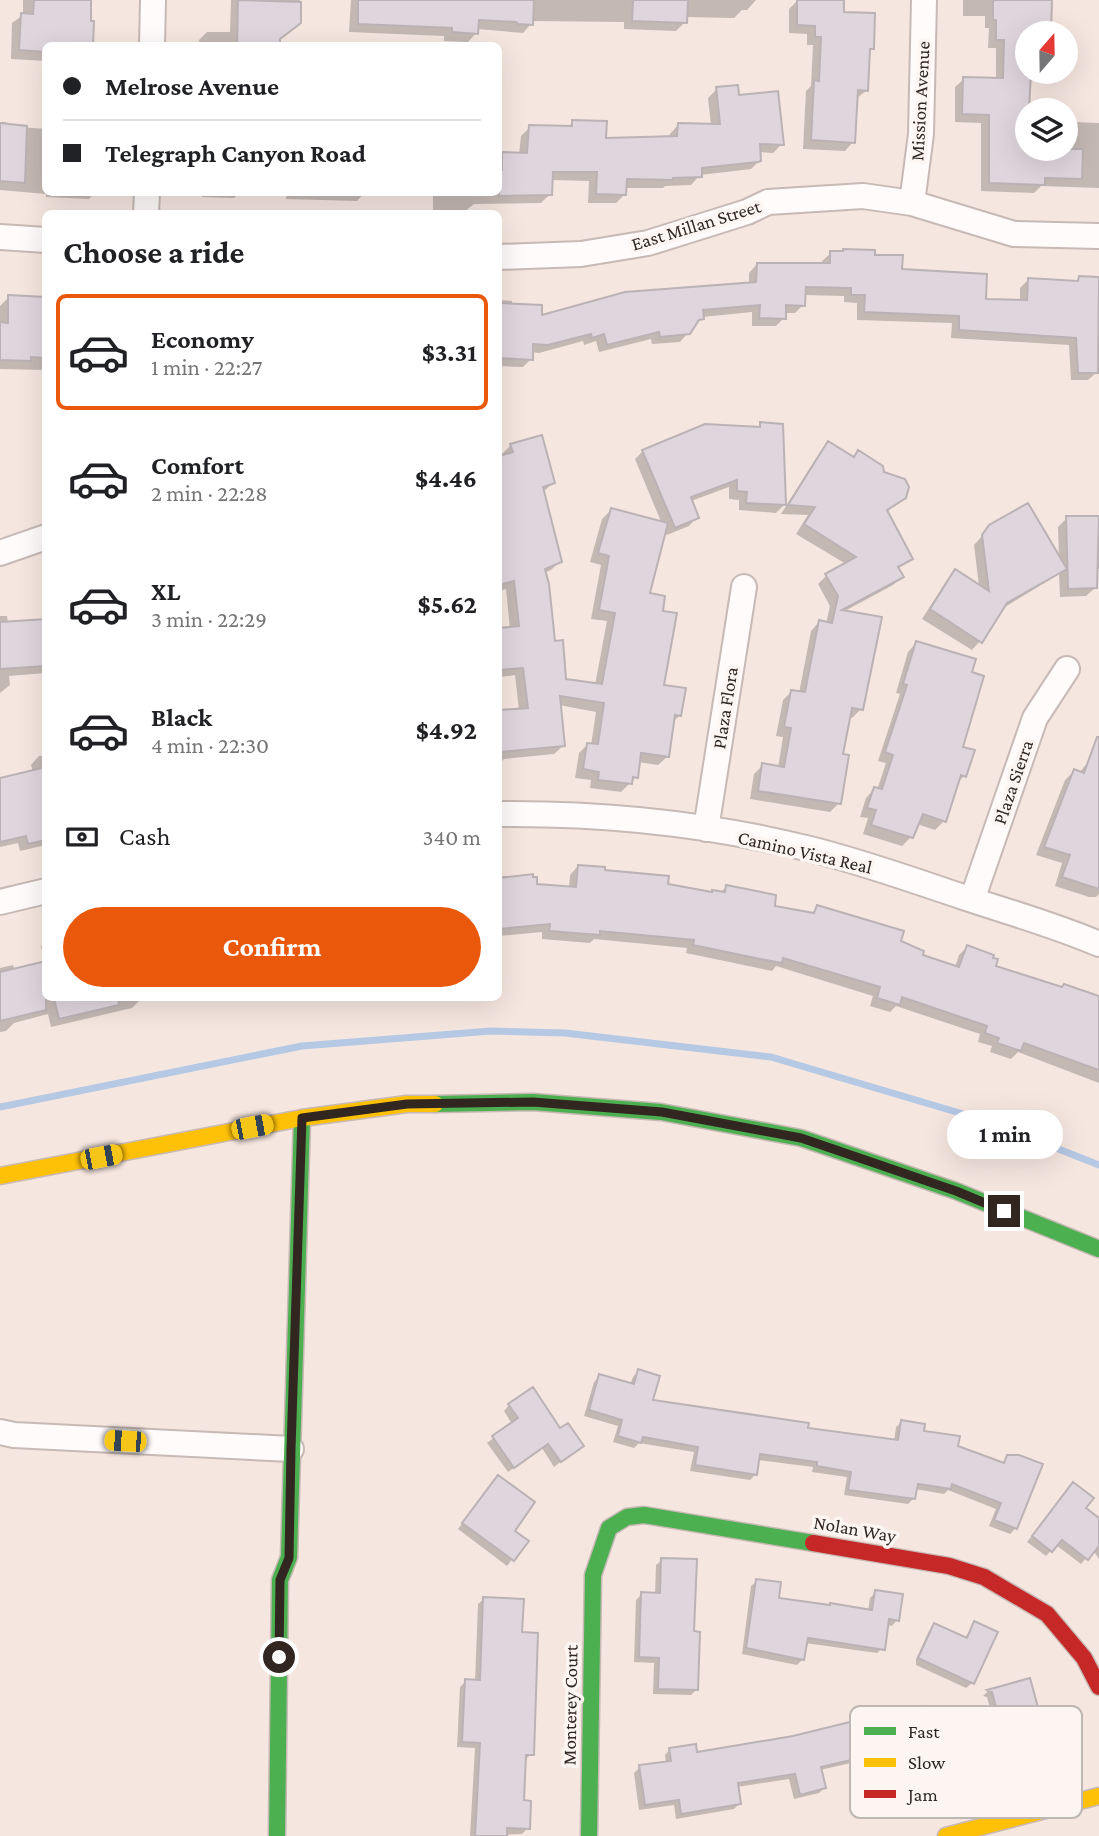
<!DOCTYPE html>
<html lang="en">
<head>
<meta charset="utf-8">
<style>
	body { margin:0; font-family:"Crimson Pro",serif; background:#f2f2f2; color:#202124; height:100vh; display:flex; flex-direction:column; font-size:26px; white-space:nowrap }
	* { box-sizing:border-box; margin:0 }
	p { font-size:23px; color:#757577 }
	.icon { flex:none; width:38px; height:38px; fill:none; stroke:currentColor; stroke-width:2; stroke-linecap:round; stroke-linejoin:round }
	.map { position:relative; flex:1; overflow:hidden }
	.drawer { position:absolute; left:42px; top:210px; width:460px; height:791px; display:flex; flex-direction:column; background:#fff; border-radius:10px; box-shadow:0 7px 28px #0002 }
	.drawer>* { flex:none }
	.hud { position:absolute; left:42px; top:42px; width:460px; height:154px; border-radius:10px; box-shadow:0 7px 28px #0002; display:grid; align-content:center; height:154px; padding:0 21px; background:#fff }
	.needle { width:46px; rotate:20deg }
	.tools { position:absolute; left:1015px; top:21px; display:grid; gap:14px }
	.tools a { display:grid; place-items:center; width:63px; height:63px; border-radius:50%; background:#fff; box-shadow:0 7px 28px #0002; font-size:35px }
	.end { position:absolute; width:32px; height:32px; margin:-16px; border:9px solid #322621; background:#fff; box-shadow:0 0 0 4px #fff }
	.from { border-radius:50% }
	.bubble { position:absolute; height:49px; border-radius:24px; background:#fff; box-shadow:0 7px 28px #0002; font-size:23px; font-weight:700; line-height:49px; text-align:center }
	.car { position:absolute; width:21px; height:42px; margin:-21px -10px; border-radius:9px; box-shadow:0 0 5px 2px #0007; background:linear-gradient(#f5c518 24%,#345 0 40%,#f5c518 0 76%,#345 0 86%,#f5c518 0) }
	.hud b { display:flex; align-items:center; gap:24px; height:66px; font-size:26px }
	.hud b+b { border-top:2px solid #e0e0e0 }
	.hud i { width:18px; height:18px; background:#202124 }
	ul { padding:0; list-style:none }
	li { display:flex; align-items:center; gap:21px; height:116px; margin:0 14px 10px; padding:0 7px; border:4px solid transparent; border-radius:10px }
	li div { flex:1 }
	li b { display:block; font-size:26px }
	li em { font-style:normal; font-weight:700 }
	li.current { border-color:#ea580c }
	li>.icon { width:63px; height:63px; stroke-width:1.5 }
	h2 { padding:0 21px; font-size:32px; line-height:84px }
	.pay { display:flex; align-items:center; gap:18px; height:77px; padding:0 21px; font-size:26px }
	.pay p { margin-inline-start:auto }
	.action { display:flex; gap:14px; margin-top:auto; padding:14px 21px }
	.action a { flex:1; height:80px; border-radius:42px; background:#ea580c; color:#fff; font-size:28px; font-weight:700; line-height:80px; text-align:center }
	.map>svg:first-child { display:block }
</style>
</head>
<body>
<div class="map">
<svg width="1099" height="1836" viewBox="0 0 1099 1836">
	<rect width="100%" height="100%" fill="#f6e6e0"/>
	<!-- shadow -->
	<path fill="#0003" d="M23,0H90L46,46V61L11,59L12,23L23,15Z
		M231,0H300L299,23L278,41V46H199V40L207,32H230Z
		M351,0H756L747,10H742L734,18L685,17V22L676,31L624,29V22L531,21V24L523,33L477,29L476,33L468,42L444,41V36L349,32Z
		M798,0H842V14L872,48L868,52L867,90L856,99L853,142L845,151L803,149L806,91L811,86L813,45H807V34L789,33V9Z
		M963,0H1050V33H1027V72H1030L1027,149H1066V130L1074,122L1099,123V188L1041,186L1034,193L981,191V123L955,122V87L964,79H996V48H988L989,28H985V16H963Z
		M717,89L738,97L782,144L773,153L759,152L760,160L751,169L700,175L691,185L665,186L663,188H625V194L616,203H588L589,181L551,180L550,194L541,203L474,204L465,211L433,210V192H499V154H519L521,136L530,127L567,128L573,122L604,140L669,138L670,134L678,125H711L708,98Z
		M0,122H6V126L46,129V192H95L89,199L46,197V194L0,190Z
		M203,192H240L234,198L202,197Z
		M287,192H365L357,201L286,199Z
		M831,253L873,256L901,270L984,300L1020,302V288L1028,280L1076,282L1080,278L1099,279V364L1097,365V372L1088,380H1071L1069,345L951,338L952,323L857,320V303L844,302V296L804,295L803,305L795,313H784V318L776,326H752V312L702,317L680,342L652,344L651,339L599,352L596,341L584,345L583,341L539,353L531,352V359L523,367L499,366V300L512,301V306L540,318L749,285V273L757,264H822V261Z
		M9,297L46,298V370L0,369V306Z
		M761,424L784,505L776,513L739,510V500L729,499V487L691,501L697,517L689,526L667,535L664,530L648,595L662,686L680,715L672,723L667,757L658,765L638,762L636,777L621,792L590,788L591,780L575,778L579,753L588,744L591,745L596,712L559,705L563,746L554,754L504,759L499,764V713L519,710L515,675L499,677V630L510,629L506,589L499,591V458L503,457L502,454L511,445L553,483L543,492L560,561L551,570L544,573L554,643L565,680L595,685L607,621L591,619L601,565L590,562L602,519L611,510L662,524L635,459L643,451L757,428Z
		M829,443L852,458L858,452L883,474L904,497L887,512L911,558L898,569L901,577L893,585L843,612L861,709L852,718L848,717L841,755L839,803L830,812L750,799L754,774L763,765L778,768L783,737L776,736L783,700L792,691L799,693L811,631L819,622L826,624L830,606L818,584L827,575L846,564L796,534L808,515L781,514L820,452Z
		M1099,517V569H1094L1095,588L1086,596L1060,597L1059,574L1000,610L980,641L972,650L922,619L947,580L956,571L979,586L974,545L990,527L1059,559L1058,527L1067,518Z
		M0,616H7L8,623L46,620V673L9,676L10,685L0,693Z
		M916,643L961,748L964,776L956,784L944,821L935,830L917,824L911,837L902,846L863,834L868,818L860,817L866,798L874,789L877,790L886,763L878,761L900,694L896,693L908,652Z
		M46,755V845L20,851L18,843L0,847V780L33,772L31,765L39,756Z
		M1089,761L1099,765V894L1096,897H1089L1055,886L1062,863L1036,855L1065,780L1074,771L1079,773Z
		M578,866L666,885L720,893L726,887L774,907L811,914L817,907L899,942L921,956L955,967L959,955L967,947L994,967L1099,1002V1083L1018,1052L1011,1059L990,1052L992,1046L978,1042L980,1034L896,1006L890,1012L870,1006L873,996L776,966L772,971L686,953L687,948L594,939L590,943L542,939V932L499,936V872V876H531L536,885L569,888L570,875Z
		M46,941V998L141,999L132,1008L51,1027L48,1014L14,1023L6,1031L0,1032V968L13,965L15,970L45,963L41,946Z
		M638,1371L651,1401L806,1429L894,1442L896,1427L902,1422L956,1447L1001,1464L1008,1457L1016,1528L1010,1534L989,1526L996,1509L948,1490L944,1494L915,1489L914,1498L908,1504L844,1495L847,1477L812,1472L813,1467L758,1460L756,1474L750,1480L690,1471L694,1452L639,1443L634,1448L613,1442L618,1426L584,1416L594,1382L600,1376L630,1385L633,1377Z
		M509,1405L560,1430L581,1446L554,1467L542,1448L508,1472L487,1443L512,1424L504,1411Z
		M492,1483L512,1531L526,1541L507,1566L458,1529Z
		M1068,1490L1084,1509L1099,1520V1559L1093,1550L1081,1564L1056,1545L1046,1556L1027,1542Z
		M662,1560L692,1633L696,1690L691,1695L653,1694L654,1663L634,1662L636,1600L642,1594L655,1595L656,1565Z
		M757,1581L777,1600L868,1611L870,1598L876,1592L897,1620L892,1626L887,1625L883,1647L877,1653L805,1643L803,1659L797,1665L742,1654L751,1586Z
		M484,1599L521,1634L532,1754L524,1760L522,1802L528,1828L522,1834L470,1836L475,1748L457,1747L460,1687L466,1681L475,1682L478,1604Z
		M975,1623L972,1683L966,1688L916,1665V1659L929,1631L935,1625L964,1639Z
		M1029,1680L1038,1714L1058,1730L1052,1735L989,1753L983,1732L994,1725L987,1697L983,1696L988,1691Z
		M670,1749L696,1754L866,1755L860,1761L820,1770L824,1788L819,1793L794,1799L789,1779L737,1787L740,1803L734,1809L676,1819L674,1805L639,1810L634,1773L640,1767L666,1764L665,1755Z"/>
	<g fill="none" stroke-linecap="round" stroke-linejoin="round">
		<!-- stream -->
		<path stroke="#b5c8e4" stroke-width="7" d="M0,1107L302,1046L491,1031L565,1033L771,1057L990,1122L1099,1165"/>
	</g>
	<!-- building -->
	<path fill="#dfd6dd" stroke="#bab2b5" stroke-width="2" d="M34,0H91V21H94L93,46H46V52L19,50L21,13L33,14Z
		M238,0L301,2V23L280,39V46H237Z
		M358,0H534L533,25L518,24L516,22L479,20L478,34L452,32V28L358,24Z
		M633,0H688L687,23L632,21Z
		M797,0H844V12L875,13L874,49H870L868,91L858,90L855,143L811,140L814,80L819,81L821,37H815V26L797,25Z
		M993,0H1052L1051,33H1027V72H1031L1027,149H1083L1082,179L1045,178V185L989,183V115L962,114L963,77L1003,78L1004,40H996V20H993Z
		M738,85L739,95L778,91L784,145L760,144L761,161L758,162L702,168V177L673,178V180L627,179L626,195L596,194L597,172H553L552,195L499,196V170H502V152L527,153L529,125L572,126V120L607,121L606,138L677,136L678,123L720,124L716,87Z
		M0,123L27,126L25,183L0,181Z
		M843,249L875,250V255H903L902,269L987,274L986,299L1027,300L1028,278L1078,281L1079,276L1099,277L1098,373H1078L1076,338L959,330V316L864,312L865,295H851V288L806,287L805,306L786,305V319L759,318L760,305L703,310L704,319L699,320L690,334L660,337L659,332L607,345L604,334L592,338L591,334L548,345L533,344V360L499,358V303L542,305V315L625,292L756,282L757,263H830V251H843Z
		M8,295L46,297V358L31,357V361L0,360V322L8,323Z
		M760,422L783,424L786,505L746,503L747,492L737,491V480L691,497L699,518L675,528L642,450L705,424L760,427Z
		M542,435L555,483L543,487L562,562L545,569L549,584L555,641L563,640L566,679L602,684L615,613L599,610L609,556L598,553L611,508L668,523L650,593L665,596L663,611L677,613L664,685L686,688L681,716L675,715L669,757L641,753L638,778L633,777L632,784L598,780L599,772L583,769L587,743L598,744L604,703L560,696L565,746L499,752V710L528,708L523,668L499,670V628L519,626L514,581L499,585V456L513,452L510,444Z
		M828,441L854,457L858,450L883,466L884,472L905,479L909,487L906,498L887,510L913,559L898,567L904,577L842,610L882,617L863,710L852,708L843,754L849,755L841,804L758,791L762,763L784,767L791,728L784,727L791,690L805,692L819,620L832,623L838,596L825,574L856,557L804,524L815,507L788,505Z
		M1028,503L1067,569L1007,603L982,643L930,609L955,569L989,591L982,535L989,525Z
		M1066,516H1099L1097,588L1068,589Z
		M46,619V666L0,669V622Z
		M916,641L976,659L972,672L984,676L963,747L975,750L966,777L961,775L946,822L923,814L913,838L871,825L876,810L867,808L874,787L882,789L893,755L885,752L907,685L903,684Z
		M1097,737H1099V889L1062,877L1070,855L1044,847L1074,769L1084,773Z
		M46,767V840L28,844L26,836L0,842V778Z
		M578,865L605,867V870L669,876L668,884L712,892V890L725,892L726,885L776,895L775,906L814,913L817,905L904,931L901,941L924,951L923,955L959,967L967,945L994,955L993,958L998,959L996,966L1062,987L1064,984L1099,996V1070L1024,1043L1021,1051L997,1043L999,1038L985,1033L987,1026L902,997L900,1005L877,998L880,987L783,958L782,963L760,959L693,945L694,940L600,931V935L549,931L550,924L499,929V878L533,874V877H537V884L576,887Z
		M46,961V1010L0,1021V972Z
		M54,998H118L119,1005L59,1019Z
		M638,1369L660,1376L653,1400L809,1423L808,1428L898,1440L901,1420L925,1424L924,1431L960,1436L958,1446L1004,1463L1007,1455H1019L1043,1464L1017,1529L994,1520L1001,1503L952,1484L951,1489L918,1484L915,1499L848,1490L851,1472L817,1466V1462L760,1454L757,1475L695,1465L698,1447L643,1437L641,1443L618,1436L622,1420L589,1410L599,1374L634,1384Z
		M533,1387L560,1428L568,1423L584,1446L561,1462L548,1444L514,1468L492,1436L518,1418L508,1404Z
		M498,1475L535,1502L515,1531L529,1541L514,1561L462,1523Z
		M1073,1482L1094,1498L1086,1508L1099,1518V1546L1088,1560L1062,1540L1052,1552L1032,1536Z
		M661,1558L697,1559L694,1631L700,1632L698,1690L658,1689L659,1658L639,1657L641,1592L660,1593Z
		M756,1579L781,1582L779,1598L830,1605V1603L872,1610L875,1590L903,1594L899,1621L889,1619L885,1650L808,1638L804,1660L746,1648Z
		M483,1597L524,1599L522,1632L538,1633L534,1755H526L524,1800L531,1801L530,1829L507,1828V1836H475L480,1743L462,1742L465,1679L480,1680Z
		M974,1621L998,1632L974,1684L918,1658L934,1623L967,1638Z
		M1030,1678L1039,1711L1054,1708L1060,1730L994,1748L988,1725L1000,1722L992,1692L987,1690Z
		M924,1706L933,1742L900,1750L904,1769L880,1775L873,1756L893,1713Z
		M874,1716L868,1756L821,1767L826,1788L800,1795L795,1774L738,1783L741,1804L681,1814L679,1800L645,1805L639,1765L671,1761L669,1748L696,1744L697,1752L793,1736Z"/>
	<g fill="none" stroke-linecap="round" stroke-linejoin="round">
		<!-- street casing -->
		<g stroke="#c7b9b5" stroke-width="28">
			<path id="street" d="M152,46L153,0
				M912,203L921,134L924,0
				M146,214L147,192
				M0,237L46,240
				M499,257L581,254L648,243L747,212L768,202L863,196L912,203L1014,234L1099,236
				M0,553L46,537
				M499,814C603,813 709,824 810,849C862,862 913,880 963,897C1008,912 1055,925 1099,944
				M706,829L744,587
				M972,900L1035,718L1067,669
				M0,902L46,891
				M0,1432L14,1435L291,1449"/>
		</g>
		<!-- fast casing -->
		<g stroke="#c7b9b5" stroke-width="19">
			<path id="fast" d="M435,1104L533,1102L661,1112L801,1138L956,1191L1099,1249
				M277,1836L280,1580L289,1557L302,1118
				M589,1836L593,1575L609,1528L627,1517L644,1515L813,1543"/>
		</g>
		<!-- slow casing -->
		<g stroke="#c7b9b5" stroke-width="19">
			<path id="slow" d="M0,1176L302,1118L407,1104H435
				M946,1836L1099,1796"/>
		</g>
		<!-- jam casing -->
		<g stroke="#c7b9b5" stroke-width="19">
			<path id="jam" d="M813,1543L949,1566L984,1577L1047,1614L1084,1658L1099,1687"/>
		</g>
		<!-- street -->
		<use href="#street" stroke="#fefbfa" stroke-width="24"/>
		<!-- fast -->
		<use href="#fast" stroke="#4caf50" stroke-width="16"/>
		<!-- slow -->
		<use href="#slow" stroke="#ffc107" stroke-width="16"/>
		<!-- jam -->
		<use href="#jam" stroke="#c62828" stroke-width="16"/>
	</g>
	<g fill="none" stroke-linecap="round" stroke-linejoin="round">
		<!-- route -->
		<path stroke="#322621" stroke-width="9" d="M279,1657L280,1580L289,1558L291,1449L302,1118L407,1104L533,1102L662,1112L801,1138L956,1191L1004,1211"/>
	</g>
	<g text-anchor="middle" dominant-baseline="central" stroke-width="7" stroke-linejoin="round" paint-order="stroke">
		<!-- street labels -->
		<g font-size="19" fill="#322621" stroke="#fcf5f2">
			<text transform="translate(920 101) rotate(-87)">Mission Avenue</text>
			<text transform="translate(696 225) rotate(-17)">East Millan Street</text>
			<text transform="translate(725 708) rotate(-81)">Plaza Flora</text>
			<text transform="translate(1013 782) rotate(-71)">Plaza Sierra</text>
			<text transform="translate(805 852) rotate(13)">Camino Vista Real</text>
			<text transform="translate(855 1529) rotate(10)">Nolan Way</text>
			<text transform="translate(570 1705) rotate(-89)">Monterey Court</text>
		</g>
	</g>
	<!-- legend -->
	<rect x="850" y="1706" width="232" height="112" rx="10" fill="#fcf5f2" stroke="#bfb7b3" stroke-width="2"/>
	<rect x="864" y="1727" width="32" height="8" fill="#4caf50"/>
	<rect x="864" y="1758" width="32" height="9" fill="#ffc107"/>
	<rect x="864" y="1790" width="32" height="8" fill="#c62828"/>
	<g font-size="19" fill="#322621">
		<text x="908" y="1738">Fast</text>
		<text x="908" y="1769">Slow</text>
		<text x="908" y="1801">Jam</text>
	</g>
</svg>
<div class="tools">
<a><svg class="needle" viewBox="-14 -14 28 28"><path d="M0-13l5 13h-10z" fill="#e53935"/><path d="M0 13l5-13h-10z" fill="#757577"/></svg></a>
<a><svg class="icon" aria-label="layers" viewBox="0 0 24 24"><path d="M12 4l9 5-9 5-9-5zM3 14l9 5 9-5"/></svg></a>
</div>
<i class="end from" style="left:279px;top:1657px"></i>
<i class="end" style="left:1004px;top:1211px"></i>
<div class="bubble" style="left:947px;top:1110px;width:116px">1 min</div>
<i class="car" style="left:252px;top:1127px;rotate:79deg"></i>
<i class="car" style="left:101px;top:1157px;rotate:79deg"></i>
<i class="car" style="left:125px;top:1441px;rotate:273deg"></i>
<div class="hud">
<b><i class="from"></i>Melrose Avenue</b>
<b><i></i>Telegraph Canyon Road</b>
</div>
<section class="drawer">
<h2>Choose a ride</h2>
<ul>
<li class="current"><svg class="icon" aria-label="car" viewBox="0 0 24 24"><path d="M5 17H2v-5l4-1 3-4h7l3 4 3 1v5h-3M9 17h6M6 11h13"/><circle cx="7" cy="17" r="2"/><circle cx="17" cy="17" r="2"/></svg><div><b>Economy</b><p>1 min · 22:27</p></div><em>$3.31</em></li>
<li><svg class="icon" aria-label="car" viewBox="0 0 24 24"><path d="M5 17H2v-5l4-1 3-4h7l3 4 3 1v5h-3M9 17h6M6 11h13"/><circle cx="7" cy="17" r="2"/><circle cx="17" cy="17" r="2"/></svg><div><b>Comfort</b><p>2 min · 22:28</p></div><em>$4.46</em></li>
<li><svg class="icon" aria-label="car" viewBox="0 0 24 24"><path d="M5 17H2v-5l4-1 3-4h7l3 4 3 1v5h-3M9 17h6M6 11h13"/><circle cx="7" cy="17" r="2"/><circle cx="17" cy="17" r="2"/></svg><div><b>XL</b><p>3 min · 22:29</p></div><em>$5.62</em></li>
<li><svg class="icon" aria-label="car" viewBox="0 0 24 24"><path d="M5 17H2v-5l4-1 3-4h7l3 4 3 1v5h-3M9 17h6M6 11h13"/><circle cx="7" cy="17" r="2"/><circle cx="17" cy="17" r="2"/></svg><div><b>Black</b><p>4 min · 22:30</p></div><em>$4.92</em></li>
</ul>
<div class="pay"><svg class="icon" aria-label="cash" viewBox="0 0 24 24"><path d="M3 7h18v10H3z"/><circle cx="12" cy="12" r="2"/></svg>Cash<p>340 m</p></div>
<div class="action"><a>Confirm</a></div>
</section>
</div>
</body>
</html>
